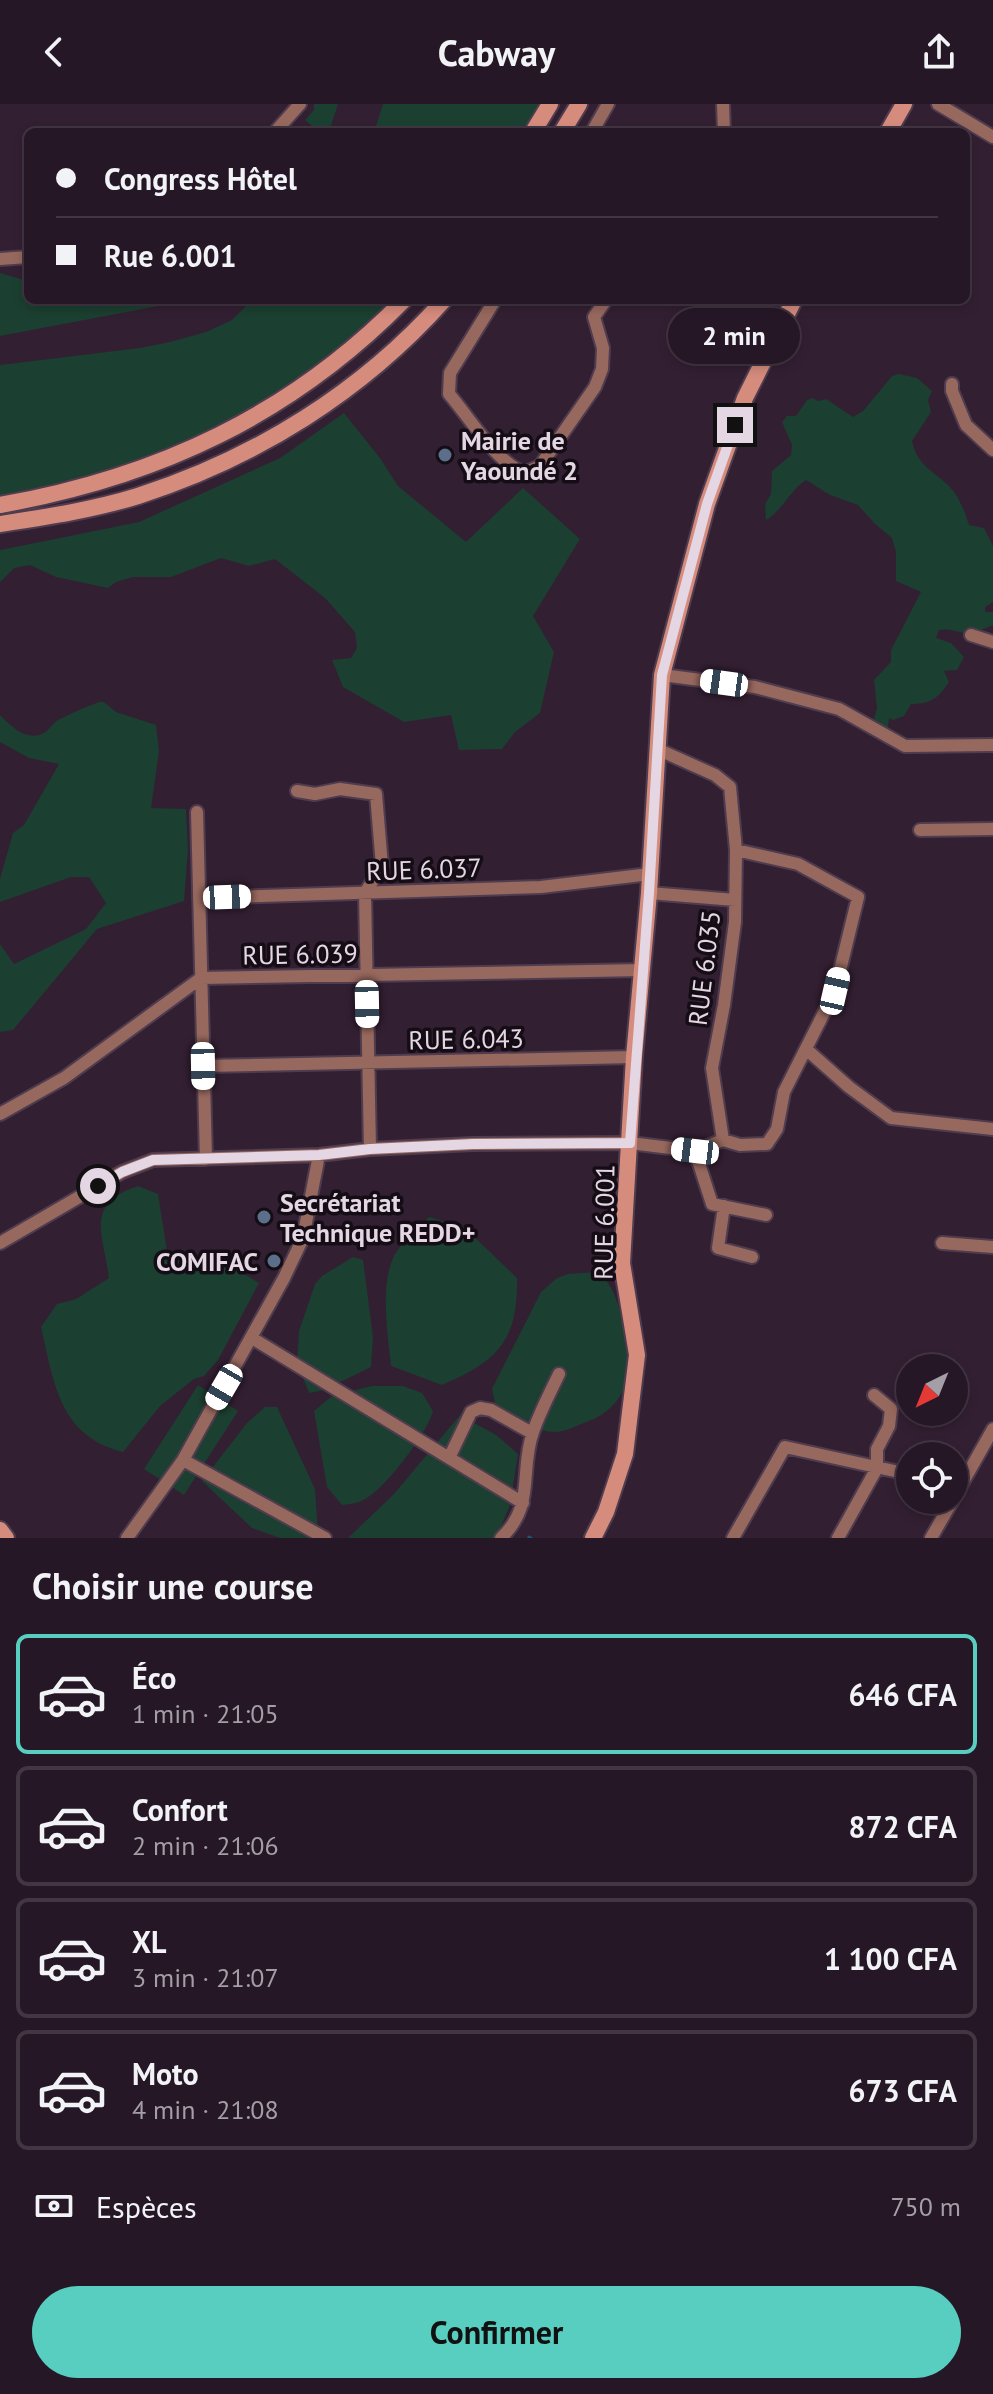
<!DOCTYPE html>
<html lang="fr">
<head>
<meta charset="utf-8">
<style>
	body { margin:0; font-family:"PT Sans",sans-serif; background:#2e202e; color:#f1f3f6; height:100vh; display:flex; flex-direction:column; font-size:30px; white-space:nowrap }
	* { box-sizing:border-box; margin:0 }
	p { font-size:26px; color:#a49fa7 }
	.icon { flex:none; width:44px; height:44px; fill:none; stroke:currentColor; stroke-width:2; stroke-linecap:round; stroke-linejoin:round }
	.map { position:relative; height:1434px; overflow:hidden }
	.sheet { display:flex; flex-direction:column; background:#261726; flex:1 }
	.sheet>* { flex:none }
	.hud { position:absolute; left:24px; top:24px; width:946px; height:176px; border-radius:12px; box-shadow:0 4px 12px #0003,0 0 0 2px #423643; display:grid; align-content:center; height:176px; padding:0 32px; background:#261726 }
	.needle { width:52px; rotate:223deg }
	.buttons { position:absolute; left:896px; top:1250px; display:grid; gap:16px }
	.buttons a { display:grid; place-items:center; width:72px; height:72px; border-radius:50%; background:#261726; box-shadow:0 4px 12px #0003,0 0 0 2px #423643; font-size:40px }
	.end { position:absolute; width:36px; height:36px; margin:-18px; border:10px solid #e4d6e3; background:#111; box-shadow:0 0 0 4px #111 }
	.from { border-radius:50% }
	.bubble { position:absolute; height:56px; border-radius:28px; background:#261726; box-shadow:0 4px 12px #0003,0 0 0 2px #423643; font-size:26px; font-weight:700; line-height:56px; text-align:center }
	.car { position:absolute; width:24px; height:48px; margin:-24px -12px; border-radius:10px; box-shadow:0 0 6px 2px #0007; background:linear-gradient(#fff 24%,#345 0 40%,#fff 0 76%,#345 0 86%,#fff 0) }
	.hud b { display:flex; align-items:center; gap:28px; height:76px; font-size:30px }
	.hud b+b { border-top:2px solid #423643 }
	.hud i { width:20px; height:20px; background:#f1f3f6 }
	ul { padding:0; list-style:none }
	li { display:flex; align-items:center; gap:24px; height:120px; margin:0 16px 12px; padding:0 16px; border:4px solid #423643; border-radius:12px }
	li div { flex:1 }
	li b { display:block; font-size:30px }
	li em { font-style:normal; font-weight:700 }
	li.selected { border-color:#58cec0 }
	li>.icon { width:72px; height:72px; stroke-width:1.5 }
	h2 { padding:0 32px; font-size:36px; line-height:96px }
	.pay { display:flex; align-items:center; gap:20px; height:88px; padding:0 32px; font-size:30px }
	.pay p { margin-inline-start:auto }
	.primary-button { display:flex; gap:16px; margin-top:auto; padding:16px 32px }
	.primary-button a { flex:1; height:92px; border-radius:48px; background:#58cec0; color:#111; font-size:32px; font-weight:700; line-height:92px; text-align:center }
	header { display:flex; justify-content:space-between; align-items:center; height:104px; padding:0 32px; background:#261726; font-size:36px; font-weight:700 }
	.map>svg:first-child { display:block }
</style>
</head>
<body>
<header><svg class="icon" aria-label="back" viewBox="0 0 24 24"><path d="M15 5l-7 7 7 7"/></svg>Cabway<svg class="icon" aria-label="share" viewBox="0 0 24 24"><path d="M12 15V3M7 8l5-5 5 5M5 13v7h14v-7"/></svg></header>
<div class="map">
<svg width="993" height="1434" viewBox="0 0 993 1434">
	<rect width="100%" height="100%" fill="#331f32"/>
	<!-- green -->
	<path fill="#1b3f30" d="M314,0H338L329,28H319L305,16L314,6Z
		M383,0H541L524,28H374Z
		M0,169L28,177V196H190L0,232Z
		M252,196H397L338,250L237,318L108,369L42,386L0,392V261L140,244L170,238L206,228L232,216Z
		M899,270L917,274L932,287L928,296L931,308L912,337C917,361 932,366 948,381C959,392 965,408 969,421L984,424L993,442V498L985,503V508H993V521C984,525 976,529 966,529C956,528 950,524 939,526L936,534L951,539L964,553L957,566L944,567L949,578C938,595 930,600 911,600L904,612L893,616L889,614L888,623L884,626L880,625L874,615L877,604L874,576L891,558V546L921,488L896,477V448L892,434L874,419L858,401L830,391L806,376C790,386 783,406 766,416L765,400L771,390L772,367L791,351L792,341L782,318L787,312H796L807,296L812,294L818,297L826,295L853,313L863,307L892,272Z
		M344,309L380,354L398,382L466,438L523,384L580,435L533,512L554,548L540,609L515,628L502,645L459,646L451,611L404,618L343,583L332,556L351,554L357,544L355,528L325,494L275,455L249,462L221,454L171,473H133L116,478L108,484L56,473L30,461L14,464L0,478V446L139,418L280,354Z
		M99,598H104L116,608L156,621L159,647L151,704L186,705L188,746L184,797L97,825L13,926L0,928V840L14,860L86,825L106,799L89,773H71L0,798V775L13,729L24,721L59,660L29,654L0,638V611C11,622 26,638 44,629C49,626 53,619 58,616C72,609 85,603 99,598Z
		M138,1082L158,1090L168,1153L228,1160L259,1179L218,1256L204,1272L194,1275L160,1302L123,1348C59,1332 54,1279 41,1223L57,1200L76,1195L109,1174C103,1129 84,1100 138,1082Z
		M429,1113L464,1123L517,1174C518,1237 498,1257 442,1281L391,1262C388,1231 379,1179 395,1150C403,1137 418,1124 429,1113Z
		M353,1153L363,1156L373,1233L371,1263L324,1286L309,1289L297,1259L299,1227L315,1180L322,1172Z
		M599,1168C616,1186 618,1200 624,1223C636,1265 629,1303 584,1319C576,1322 564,1328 555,1328C534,1327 515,1317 497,1308L492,1285L541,1188L557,1174L568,1170Z
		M198,1281L238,1307L184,1391L144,1365Z
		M372,1282H403L422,1289L433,1307C428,1328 382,1390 361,1397C355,1400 348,1400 342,1401L327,1383L314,1307L332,1292Z
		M265,1303H277L315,1385L318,1427L313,1434H280L252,1424L202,1377L247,1319Z
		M460,1311L496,1331L518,1350L510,1401L497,1432L494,1434H348L394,1390Z"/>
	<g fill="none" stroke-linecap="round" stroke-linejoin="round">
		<!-- stream -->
		<path stroke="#215577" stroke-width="3" d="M529,1433L531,1434"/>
		<!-- street casing -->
		<g stroke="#4f3c4e" stroke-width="16">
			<path id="street" d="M723,0L724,28
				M938,0L993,33
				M275,28L300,0
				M592,28L608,0
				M0,155L28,153
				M495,196L450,269L449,290C470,314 495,357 524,369L540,362L595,283L602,265L603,244L594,213L606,196
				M952,280V287L966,321L993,346
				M971,531L993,538
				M662,571L755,583L839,605L905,642L993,641
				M297,687L315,690L340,685L376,690L382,762L365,789L370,1045
				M197,708L206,1055
				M920,726L993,725
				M649,789L735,796
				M199,794L541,783L650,770
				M806,945L849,983L891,1014L993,1025
				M203,962L634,953
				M0,1010L64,974L201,874L643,866
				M723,1036L740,1041L767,1040L777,1025L784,988L835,887L858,793L798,760L736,746
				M695,1047L712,1100L766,1111
				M724,1102L718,1144L752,1153
				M0,1139L122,1068L153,1056L319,1051L370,1045L473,1040L630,1039L695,1047L723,1036L712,964L724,901L735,818L736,746L730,683L715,671L657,645
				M942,1139L993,1143
				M252,1234L523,1399
				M450,1352L471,1308L480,1304L491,1306L532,1329
				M183,1356L325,1434
				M954,1394L993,1325
				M127,1434L183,1356L284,1174L303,1134L319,1051
				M501,1434C536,1401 519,1367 533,1328C540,1308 550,1289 559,1270
				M733,1434L785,1343L899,1368
				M838,1434L877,1364V1345L889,1322L891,1305L874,1291
				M931,1434L953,1396"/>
		</g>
		<!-- secondary casing -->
		<g stroke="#4f3c4e" stroke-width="20">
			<path id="secondary" d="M533,28L550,0
				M562,28L579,0
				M888,28L904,0
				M0,401C158,373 291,311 404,196
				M0,420C46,413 93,406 138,392C256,354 362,288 444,196
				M0,1426L6,1434
				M593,1434L606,1408L625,1350L637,1251L622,1159L634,953L649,789L662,571L707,400L745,294L794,196"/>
		</g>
		<!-- street -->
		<use href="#street" stroke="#97685e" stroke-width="12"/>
		<!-- secondary -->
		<use href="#secondary" stroke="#d68c7d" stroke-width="16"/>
	</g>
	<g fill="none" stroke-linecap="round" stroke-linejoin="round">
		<!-- route -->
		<path stroke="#e4d6e3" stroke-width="10" d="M98,1082L122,1068L153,1056L319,1051L370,1045L473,1040L630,1039L649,789L662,571L707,400L735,321"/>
	</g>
	<!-- markers -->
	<g fill="#5c6f8a" stroke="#150d15" stroke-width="3">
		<circle cx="445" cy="351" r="8"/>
		<circle cx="264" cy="1113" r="8"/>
		<circle cx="274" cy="1157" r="8"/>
	</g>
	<g text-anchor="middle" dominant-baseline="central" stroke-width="7" stroke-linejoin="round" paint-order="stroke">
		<!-- poi labels -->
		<g font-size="26" font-weight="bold" fill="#e4d6e3" stroke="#150d15" text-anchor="start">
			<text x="461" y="336">Mairie de<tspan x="461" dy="30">Yaoundé 2</tspan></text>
			<text x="280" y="1098">Secrétariat<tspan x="280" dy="30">Technique REDD+</tspan></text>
			<text x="258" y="1157" text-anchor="end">COMIFAC</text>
		</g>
		<!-- street labels -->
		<g font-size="26" fill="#e4d6e3" stroke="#150d15">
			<text transform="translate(424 765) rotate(-2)">RUE 6.037</text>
			<text transform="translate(300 850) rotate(-1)">RUE 6.039</text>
			<text transform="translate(704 864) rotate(-83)">RUE 6.035</text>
			<text transform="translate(466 935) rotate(-1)">RUE 6.043</text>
			<text transform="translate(604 1118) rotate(-89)">RUE 6.001</text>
		</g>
	</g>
</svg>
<div class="buttons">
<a><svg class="needle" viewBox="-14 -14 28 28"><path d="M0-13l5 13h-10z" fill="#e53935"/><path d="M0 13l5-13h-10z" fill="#a49fa7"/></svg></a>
<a><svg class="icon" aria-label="locate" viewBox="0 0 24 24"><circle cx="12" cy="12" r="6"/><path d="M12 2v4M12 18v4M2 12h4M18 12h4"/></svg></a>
</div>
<i class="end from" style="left:98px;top:1082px"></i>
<i class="end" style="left:735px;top:321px"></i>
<div class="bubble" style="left:668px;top:204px;width:132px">2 min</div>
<i class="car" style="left:724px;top:579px;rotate:278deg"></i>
<i class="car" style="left:227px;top:793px;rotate:88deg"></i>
<i class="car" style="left:835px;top:887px;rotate:13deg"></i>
<i class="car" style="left:367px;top:900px;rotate:179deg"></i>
<i class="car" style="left:203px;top:962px;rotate:179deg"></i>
<i class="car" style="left:695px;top:1047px;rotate:277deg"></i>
<i class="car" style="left:224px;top:1283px;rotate:210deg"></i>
<div class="hud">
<b><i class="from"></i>Congress Hôtel</b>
<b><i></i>Rue 6.001</b>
</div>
</div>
<section class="sheet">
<h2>Choisir une course</h2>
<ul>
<li class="selected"><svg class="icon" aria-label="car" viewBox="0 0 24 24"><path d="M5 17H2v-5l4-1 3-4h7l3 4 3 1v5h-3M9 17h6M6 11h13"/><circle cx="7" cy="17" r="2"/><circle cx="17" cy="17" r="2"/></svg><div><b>Éco</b><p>1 min · 21:05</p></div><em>646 CFA</em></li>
<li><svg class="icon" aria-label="car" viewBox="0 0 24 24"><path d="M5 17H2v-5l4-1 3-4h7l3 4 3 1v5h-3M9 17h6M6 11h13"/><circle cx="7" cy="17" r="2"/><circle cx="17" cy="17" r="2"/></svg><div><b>Confort</b><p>2 min · 21:06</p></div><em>872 CFA</em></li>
<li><svg class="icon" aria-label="car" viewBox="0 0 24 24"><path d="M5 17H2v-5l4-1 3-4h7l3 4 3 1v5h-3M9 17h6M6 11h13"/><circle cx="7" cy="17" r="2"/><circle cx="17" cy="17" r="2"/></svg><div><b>XL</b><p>3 min · 21:07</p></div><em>1 100 CFA</em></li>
<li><svg class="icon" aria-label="car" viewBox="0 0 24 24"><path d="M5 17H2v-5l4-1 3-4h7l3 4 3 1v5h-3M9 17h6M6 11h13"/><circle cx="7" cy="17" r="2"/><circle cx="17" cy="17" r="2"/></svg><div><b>Moto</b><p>4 min · 21:08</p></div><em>673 CFA</em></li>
</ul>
<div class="pay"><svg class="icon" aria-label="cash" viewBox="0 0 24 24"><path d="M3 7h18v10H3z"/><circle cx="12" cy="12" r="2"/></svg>Espèces<p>750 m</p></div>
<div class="primary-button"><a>Confirmer</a></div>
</section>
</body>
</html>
